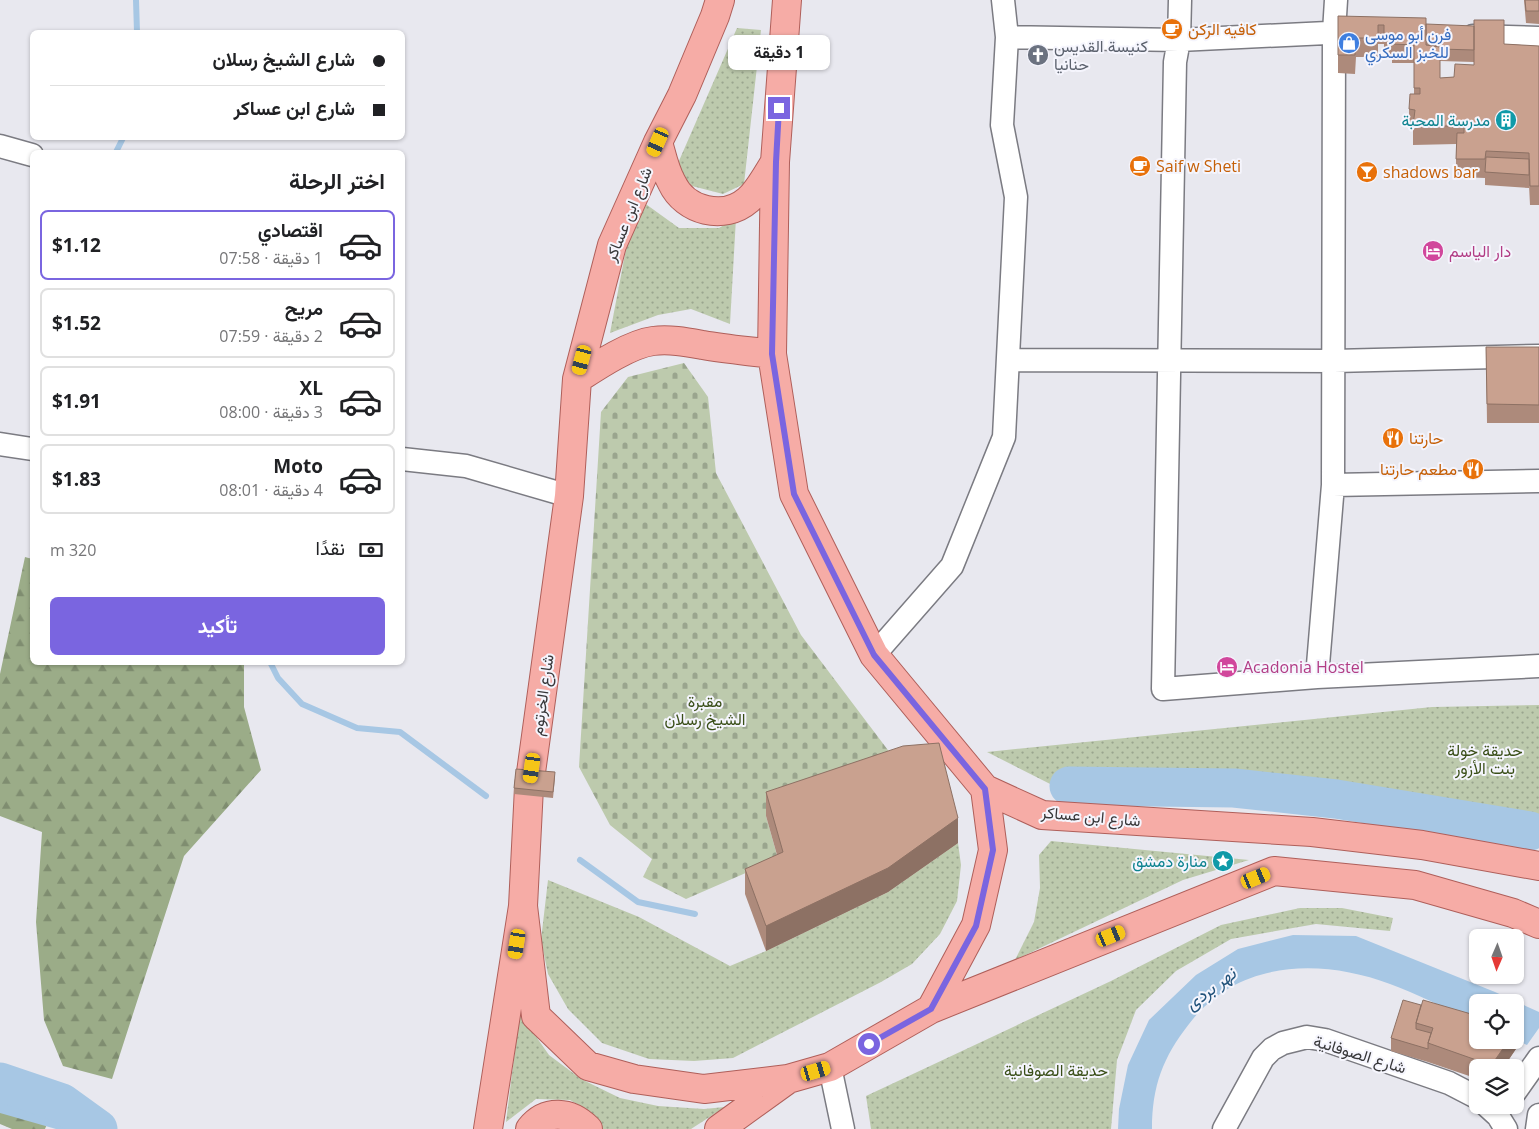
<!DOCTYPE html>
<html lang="ar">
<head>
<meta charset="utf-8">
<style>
	body { margin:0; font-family:"Open Sans",Vazirmatn,sans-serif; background:#f6f6f6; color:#202124; direction:rtl; height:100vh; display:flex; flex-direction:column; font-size:19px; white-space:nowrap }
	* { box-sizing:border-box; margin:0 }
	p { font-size:16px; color:#757577 }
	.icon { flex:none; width:28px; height:28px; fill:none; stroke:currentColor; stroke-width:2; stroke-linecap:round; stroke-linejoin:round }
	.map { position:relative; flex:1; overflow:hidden; direction:ltr }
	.details { position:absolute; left:30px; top:150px; width:375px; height:515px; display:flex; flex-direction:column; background:#fff; border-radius:8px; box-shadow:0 1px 4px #0004; direction:rtl }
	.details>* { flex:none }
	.banner { position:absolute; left:30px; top:30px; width:375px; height:110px; border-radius:8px; box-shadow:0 1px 4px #0004; direction:rtl; display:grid; align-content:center; height:110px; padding:0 20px; background:#fff }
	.needle { width:32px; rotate:182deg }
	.buttons { position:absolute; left:1469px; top:929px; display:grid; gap:10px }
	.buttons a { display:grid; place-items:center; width:55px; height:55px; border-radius:8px; background:#fff; box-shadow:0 1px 4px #0004; font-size:25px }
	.end { position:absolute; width:22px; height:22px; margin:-11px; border:6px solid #7a65e0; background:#fff; box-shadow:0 0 0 2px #fff }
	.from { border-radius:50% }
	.bubble { position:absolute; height:35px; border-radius:8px; background:#fff; box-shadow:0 1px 4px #0004; font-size:16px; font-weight:700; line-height:35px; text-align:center; direction:rtl }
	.car { position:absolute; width:15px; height:30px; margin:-15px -8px; border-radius:6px; box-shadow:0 0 4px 1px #0007; background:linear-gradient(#f5c518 24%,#345 0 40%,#f5c518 0 76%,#345 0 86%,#f5c518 0) }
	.banner b { display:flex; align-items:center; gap:18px; height:48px; font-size:19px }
	.banner b+b { border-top:1px solid #e0e0e0 }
	.banner i { width:12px; height:12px; background:#202124 }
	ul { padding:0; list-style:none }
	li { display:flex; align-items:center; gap:15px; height:70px; margin:0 10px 8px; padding:0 10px; border:2px solid #e0e0e0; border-radius:8px }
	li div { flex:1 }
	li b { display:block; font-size:19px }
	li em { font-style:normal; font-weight:700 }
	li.active { border-color:#7a65e0 }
	li>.icon { width:45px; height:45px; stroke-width:1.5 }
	h2 { padding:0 20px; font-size:22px; line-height:60px }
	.pay { display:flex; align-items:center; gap:12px; height:55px; padding:0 20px; font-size:19px }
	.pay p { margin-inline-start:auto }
	.action { display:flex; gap:10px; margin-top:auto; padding:10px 20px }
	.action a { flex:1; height:58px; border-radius:8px; background:#7a65e0; color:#fff; font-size:20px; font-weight:700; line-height:58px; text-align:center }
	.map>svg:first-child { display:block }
</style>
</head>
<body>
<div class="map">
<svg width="1539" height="1129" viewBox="0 0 1539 1129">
	<defs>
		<pattern id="grass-dots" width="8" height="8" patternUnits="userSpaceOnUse" patternTransform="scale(1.25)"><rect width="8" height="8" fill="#bdcaad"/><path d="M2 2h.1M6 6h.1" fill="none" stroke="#9aa58e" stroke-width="1.8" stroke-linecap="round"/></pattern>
		<pattern id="forest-firs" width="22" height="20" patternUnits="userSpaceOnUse" patternTransform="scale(1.25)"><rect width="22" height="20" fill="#9bac88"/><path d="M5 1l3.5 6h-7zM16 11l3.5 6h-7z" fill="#7f8d70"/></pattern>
		<pattern id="cemetery-stones" width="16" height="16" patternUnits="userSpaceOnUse" patternTransform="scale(1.25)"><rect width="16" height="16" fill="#bdcaad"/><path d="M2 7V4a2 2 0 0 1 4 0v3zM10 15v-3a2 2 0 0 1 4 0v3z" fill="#9aa58e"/></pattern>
	</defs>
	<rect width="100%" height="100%" fill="#e8e8ef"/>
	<!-- grass -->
	<path fill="url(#grass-dots)" d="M737,28L761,30L744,184L723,194L692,186L675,170Z
		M636,197L679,228H719L736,218L730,324L691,309L658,315L610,333Z
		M1539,705V824L1355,791L1253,780L1068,793L987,752L1432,707Z
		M1051,841L1249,860L1183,880L1015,960L1034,922L1040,888L1039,855Z
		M958,843L961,865L957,901L940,934L912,964L881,982L733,1058L694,1061L649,1059L602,1043L568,1009L548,974L541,940L548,880L639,917L730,966L766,951L888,892Z
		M1300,908H1342L1393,918L1390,931L1316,924L1231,939L1176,971L1136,1010L1117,1060L1111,1129H871L866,1096L1111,981L1221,925Z
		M521,1002L530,1028L549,1055L581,1079L620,1098L658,1106L704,1109L725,1107L691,1129H601L591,1112L570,1100L536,1099L506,1122Z"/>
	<!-- forest -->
	<path fill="url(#forest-firs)" d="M25,557L32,559V662L244,663V707L261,770L184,856L112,1079L63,1066L44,1020L36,922L42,832L0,816V674Z
		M0,1074L51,1114L45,1129H12L0,1124Z"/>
	<!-- cemetery -->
	<path fill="url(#cemetery-stones)" d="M684,363L708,397L716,473L801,635L903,770L766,816L778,859L686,899L643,877L652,859L610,825L579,767L601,412L628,377Z"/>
	<!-- water -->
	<path fill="#a7c7e4" d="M1293,935L1356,936L1495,992L1539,1012V1028L1527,1045L1515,1040V1002H1478L1477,1023C1449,1010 1420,995 1390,984C1320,958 1237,960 1189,1024C1163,1057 1152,1086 1152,1129H1118L1119,1109L1128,1065L1149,1020L1196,975L1238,949Z
		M0,1082L62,1103L98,1129H56L0,1113Z"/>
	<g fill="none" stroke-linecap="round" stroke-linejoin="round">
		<!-- stream -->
		<path stroke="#a7c7e4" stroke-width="6" d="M136,0L137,32
			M116,152L123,138
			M270,662L278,678L302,704L357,728L400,732L486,796
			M580,860L638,902L695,914"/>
		<!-- river -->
		<path stroke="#a7c7e4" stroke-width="39" d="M1069,786L1234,788L1336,799L1530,831
			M0,1082L62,1103L98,1129"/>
		<!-- minor casing -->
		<g stroke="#7b7b82" stroke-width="25">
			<path id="minor" d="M1180,0L1179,40L1175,62L1163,689L1317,677L1539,666
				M1473,36L1539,38
				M1007,37L1179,40L1348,32
				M0,146L32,155
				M1009,360L1334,361L1539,356
				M0,444L32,449
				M402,459L466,466L569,496
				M1333,485L1539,481
				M874,655L952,566L1004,437L1016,197L1002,125L1007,37L1003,0
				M1317,677L1333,485L1334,32L1336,0
				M830,1067L843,1129
				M1515,1092L1539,1058
				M1486,1105L1498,1116L1506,1129
				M1224,1129L1263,1058L1272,1049L1283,1043L1307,1037L1325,1040L1449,1083L1478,1098
				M1537,1129L1539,1115"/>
		</g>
		<!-- major casing -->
		<g stroke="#af5f5a" stroke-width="30">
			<path id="major" d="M787,0L775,162L772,354L794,494L874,655L985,789L1042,815L1312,832L1422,845L1539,866
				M658,142C662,156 665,171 672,183C685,211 724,221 748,200C758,192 768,173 775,162
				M577,379C597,366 630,344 653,341C670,339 686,342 703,345C725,349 749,351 772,354
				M523,906L536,1016L588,1066L634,1079L704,1089L788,1079L830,1067L931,1009L1274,871L1415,885L1513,913L1539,924
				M931,1009L976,925L993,850L985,789
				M488,1129L523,906L529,787L569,496L577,379L612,245L658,142L682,95L715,16L720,0
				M530,1129C546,1109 570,1111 588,1129
				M719,1129L787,1080"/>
		</g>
		<!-- minor -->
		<use href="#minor" stroke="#fff" stroke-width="22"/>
		<!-- major -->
		<use href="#major" stroke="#f6aca6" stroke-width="28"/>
	</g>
	<!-- wall -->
	<path fill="#ad8a7b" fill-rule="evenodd" d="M1524,0H1539V24L1526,23Z
		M1338,16L1426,24L1504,44L1539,46V205H1530L1529,185V188L1485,185V178L1456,177V144L1413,145V128H1409V109L1414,94V63H1392V56H1384V44H1378V57H1356L1355,74L1338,73ZM1440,61L1474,62V65L1454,77L1440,78Z
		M1486,347H1539V423H1487Z
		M555,778L553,798L514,794V788Z
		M766,792L958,843L888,892L766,951L745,894V869L777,855L766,816Z
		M1421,1005L1518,1046L1503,1068H1478V1079L1428,1062L1391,1051V1038Z"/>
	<!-- shaded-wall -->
	<path fill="#8d7164" d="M958,818V843L888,892L766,951V926Z
		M1518,1028V1046L1503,1068H1495V1060L1509,1040H1515V1032Z"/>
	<!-- building -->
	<path fill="#c9a18f" stroke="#8d7164" d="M1525,0H1539V11H1526Z
		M1338,16L1426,18V45L1440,47V78L1454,77L1455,64L1474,65V20H1504V44L1539,46V186H1530L1529,153L1486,151L1485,159H1456L1457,133H1464V126H1413L1415,110L1409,109L1410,94H1420V88H1414V45L1392,44V38H1384V25H1378V38H1356L1355,55H1338Z
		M1426,24L1474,26V50L1440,49V47L1430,45L1426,41Z
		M1486,157L1529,159V175L1485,172Z
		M1486,347H1539V405L1487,404Z
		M939,743L958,818L888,868L766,926L745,869L783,852L766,792L903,746Z
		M516,769L555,772L553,792L514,788Z
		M1403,1000L1421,1005L1416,1023V1029L1431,1033L1428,1043V1049L1391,1038Z
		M1423,1000L1478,1016V1040H1509L1495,1060L1482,1062L1428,1043L1433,1028L1416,1023Z"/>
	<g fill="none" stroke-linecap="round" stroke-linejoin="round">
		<!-- route -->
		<path stroke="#7a65e0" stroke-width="6" d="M779,108L776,162L772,354L794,494L874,655L985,789L993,850L976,926L931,1009L869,1044"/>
	</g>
	<!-- icons -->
	<defs>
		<g id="cafe-disc" transform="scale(1.125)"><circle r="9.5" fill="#e8710a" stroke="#f5f5fd"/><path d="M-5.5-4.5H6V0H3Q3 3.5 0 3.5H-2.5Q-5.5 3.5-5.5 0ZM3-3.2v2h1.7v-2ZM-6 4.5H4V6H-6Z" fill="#fff"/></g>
		<g id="shop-disc" transform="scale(1.125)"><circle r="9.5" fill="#3f7fe0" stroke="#f5f5fd"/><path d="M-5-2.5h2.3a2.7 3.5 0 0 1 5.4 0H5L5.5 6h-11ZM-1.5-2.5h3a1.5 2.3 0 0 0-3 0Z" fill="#fff"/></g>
		<g id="church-disc" transform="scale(1.125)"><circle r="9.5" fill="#6b7280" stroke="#f5f5fd"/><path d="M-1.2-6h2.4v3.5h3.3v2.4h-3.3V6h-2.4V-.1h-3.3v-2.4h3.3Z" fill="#fff"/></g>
		<g id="building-disc" transform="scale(1.125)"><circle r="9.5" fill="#0f9aa8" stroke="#f5f5fd"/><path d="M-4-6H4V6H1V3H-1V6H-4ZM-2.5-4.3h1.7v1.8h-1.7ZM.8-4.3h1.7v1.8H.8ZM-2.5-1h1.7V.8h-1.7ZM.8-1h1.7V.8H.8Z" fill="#fff"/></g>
		<g id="bar-disc" transform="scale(1.125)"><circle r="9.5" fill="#e8710a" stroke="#f5f5fd"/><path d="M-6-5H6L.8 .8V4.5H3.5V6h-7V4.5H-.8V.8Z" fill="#fff"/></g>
		<g id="hotel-disc" transform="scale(1.125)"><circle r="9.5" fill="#d1479c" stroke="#f5f5fd"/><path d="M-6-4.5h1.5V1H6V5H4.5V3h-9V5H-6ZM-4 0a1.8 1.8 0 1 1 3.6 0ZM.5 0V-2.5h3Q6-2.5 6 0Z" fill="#fff"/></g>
		<g id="restaurant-disc" transform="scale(1.125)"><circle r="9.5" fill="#e8710a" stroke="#f5f5fd"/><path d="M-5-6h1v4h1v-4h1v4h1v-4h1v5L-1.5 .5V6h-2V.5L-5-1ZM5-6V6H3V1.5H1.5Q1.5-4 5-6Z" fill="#fff"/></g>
		<g id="sight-disc" transform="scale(1.125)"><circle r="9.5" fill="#0f9aa8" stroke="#f5f5fd"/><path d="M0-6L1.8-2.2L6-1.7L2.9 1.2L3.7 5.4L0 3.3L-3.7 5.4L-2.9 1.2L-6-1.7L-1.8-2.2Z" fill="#fff"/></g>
	</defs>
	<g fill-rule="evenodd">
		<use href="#cafe-disc" x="1172" y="29"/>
		<use href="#shop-disc" x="1349" y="43"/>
		<use href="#church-disc" x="1038" y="55"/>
		<use href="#building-disc" x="1506" y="120"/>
		<use href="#cafe-disc" x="1140" y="166"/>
		<use href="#bar-disc" x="1367" y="172"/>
		<use href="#hotel-disc" x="1433" y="251"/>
		<use href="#restaurant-disc" x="1393" y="438"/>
		<use href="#restaurant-disc" x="1473" y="469"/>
		<use href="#hotel-disc" x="1227" y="667"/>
		<use href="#sight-disc" x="1223" y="861"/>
	</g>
	<g text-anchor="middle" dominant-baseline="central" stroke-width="4" stroke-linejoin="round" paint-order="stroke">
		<!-- food labels -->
		<g font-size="16" fill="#c56008" stroke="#f5f5fd" text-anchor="start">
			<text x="1188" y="29">كافيه الركن</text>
			<text x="1156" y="166">Saif w Sheti</text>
			<text x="1383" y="172">shadows bar</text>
			<text x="1409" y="438">حارتنا</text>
			<text x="1457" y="469" text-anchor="end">مطعم حارتنا</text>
		</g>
		<!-- shop labels -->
		<g font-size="16" fill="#366cbe" stroke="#f5f5fd" text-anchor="start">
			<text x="1365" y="34">فرن أبو موسى<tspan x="1365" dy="18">للخبز السكري</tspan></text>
		</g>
		<!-- worship labels -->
		<g font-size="16" fill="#5b616d" stroke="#f5f5fd" text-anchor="start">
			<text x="1054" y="46">كنيسة القديس<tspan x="1054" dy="18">حنانيا</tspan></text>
		</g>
		<!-- culture labels -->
		<g font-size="16" fill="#0d838f" stroke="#f5f5fd" text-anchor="end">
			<text x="1490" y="120">مدرسة المحبة</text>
			<text x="1207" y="861">منارة دمشق</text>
		</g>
		<!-- street labels -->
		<g font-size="16" fill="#373739" stroke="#f5f5fd">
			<text transform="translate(628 214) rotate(-68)">شارع ابن عساكر</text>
			<text transform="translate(542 695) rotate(-82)">شارع الخرتوم</text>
			<text transform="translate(1091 816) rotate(5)">شارع ابن عساكر</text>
			<text transform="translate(1360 1054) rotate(17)">شارع الصوفانية</text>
		</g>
		<!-- hotel labels -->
		<g font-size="16" fill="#b23c85" stroke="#f5f5fd" text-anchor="start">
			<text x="1449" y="251">دار الياسم</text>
			<text x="1243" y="667">Acadonia Hostel</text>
		</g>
		<!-- park labels -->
		<g font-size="16" fill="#394e17" stroke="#f5f5fd">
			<text x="705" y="701">مقبرة<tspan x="705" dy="18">الشيخ رسلان</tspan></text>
			<text x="1485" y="750">حديقة خولة<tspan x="1485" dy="18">بنت الأزور</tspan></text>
			<text x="1056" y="1070">حديقة الصوفانية</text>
		</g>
		<!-- water labels -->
		<g font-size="18" font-style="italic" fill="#22537b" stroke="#f5f5fd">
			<text transform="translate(1210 988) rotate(-37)">نهر بردى</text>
		</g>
	</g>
</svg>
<div class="buttons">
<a><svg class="needle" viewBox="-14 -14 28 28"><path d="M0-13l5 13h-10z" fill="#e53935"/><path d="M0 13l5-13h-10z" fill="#757577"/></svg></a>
<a><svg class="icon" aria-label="locate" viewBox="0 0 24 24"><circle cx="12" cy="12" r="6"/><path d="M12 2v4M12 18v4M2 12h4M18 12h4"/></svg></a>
<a><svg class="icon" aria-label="layers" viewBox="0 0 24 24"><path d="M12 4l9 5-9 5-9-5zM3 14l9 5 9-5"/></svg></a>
</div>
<i class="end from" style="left:869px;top:1044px"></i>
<i class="end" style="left:779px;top:108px"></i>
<div class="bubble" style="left:728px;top:35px;width:102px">1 دقيقة</div>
<i class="car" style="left:658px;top:142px;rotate:204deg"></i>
<i class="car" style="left:582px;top:360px;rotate:195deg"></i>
<i class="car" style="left:532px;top:768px;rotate:188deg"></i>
<i class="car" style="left:1256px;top:878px;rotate:68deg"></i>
<i class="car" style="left:1111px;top:936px;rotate:68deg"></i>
<i class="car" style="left:517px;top:944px;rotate:189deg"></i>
<i class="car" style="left:816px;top:1071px;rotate:74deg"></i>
<div class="banner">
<b><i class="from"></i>شارع الشيخ رسلان</b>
<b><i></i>شارع ابن عساكر</b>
</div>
<section class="details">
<h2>اختر الرحلة</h2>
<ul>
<li class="active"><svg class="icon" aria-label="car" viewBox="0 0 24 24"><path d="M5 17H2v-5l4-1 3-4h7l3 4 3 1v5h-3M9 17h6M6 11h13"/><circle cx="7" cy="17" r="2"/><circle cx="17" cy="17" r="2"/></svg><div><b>اقتصادي</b><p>1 دقيقة · 07:58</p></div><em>$1.12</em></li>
<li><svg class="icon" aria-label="car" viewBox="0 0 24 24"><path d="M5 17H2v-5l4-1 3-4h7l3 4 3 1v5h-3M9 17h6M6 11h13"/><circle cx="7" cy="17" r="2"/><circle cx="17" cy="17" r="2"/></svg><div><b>مريح</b><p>2 دقيقة · 07:59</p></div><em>$1.52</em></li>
<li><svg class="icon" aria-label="car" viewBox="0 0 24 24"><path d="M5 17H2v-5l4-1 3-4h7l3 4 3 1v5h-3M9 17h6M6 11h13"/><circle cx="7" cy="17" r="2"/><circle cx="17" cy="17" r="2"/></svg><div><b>XL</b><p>3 دقيقة · 08:00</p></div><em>$1.91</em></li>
<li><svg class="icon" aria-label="car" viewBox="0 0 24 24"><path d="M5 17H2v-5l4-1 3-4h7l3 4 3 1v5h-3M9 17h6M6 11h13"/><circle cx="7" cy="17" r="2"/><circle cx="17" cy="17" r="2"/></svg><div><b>Moto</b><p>4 دقيقة · 08:01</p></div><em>$1.83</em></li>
</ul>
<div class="pay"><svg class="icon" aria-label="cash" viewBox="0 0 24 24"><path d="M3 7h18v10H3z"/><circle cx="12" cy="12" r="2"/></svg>نقدًا<p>320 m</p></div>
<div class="action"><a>تأكيد</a></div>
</section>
</div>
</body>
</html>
